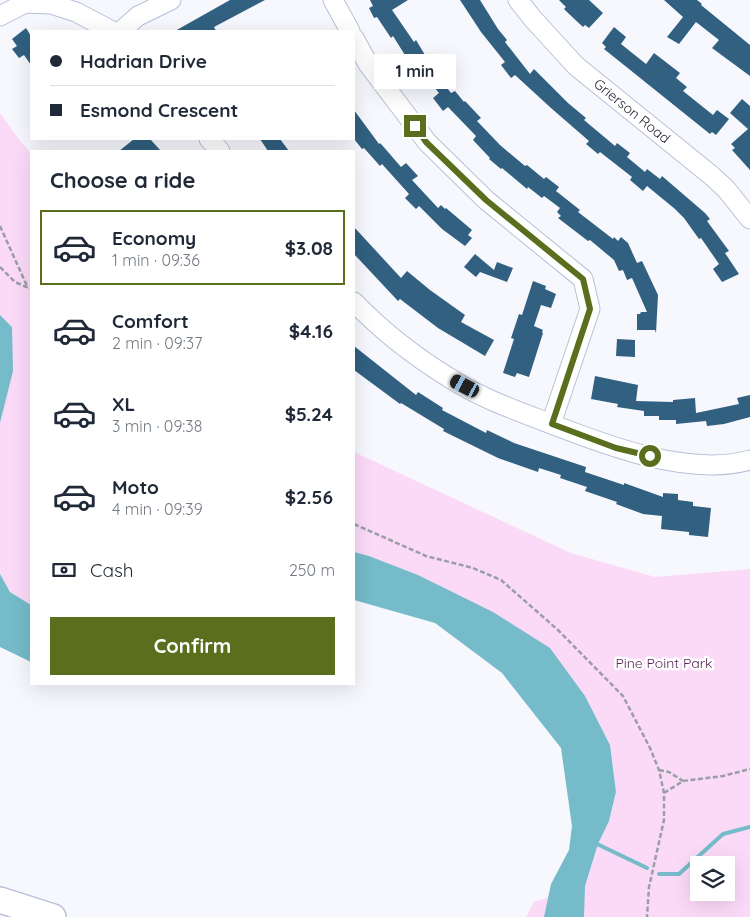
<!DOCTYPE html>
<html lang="en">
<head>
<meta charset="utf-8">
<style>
	body { margin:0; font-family:Quicksand,sans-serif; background:#f6f6f7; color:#1f2937; height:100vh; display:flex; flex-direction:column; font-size:19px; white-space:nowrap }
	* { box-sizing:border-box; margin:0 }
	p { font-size:16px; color:#747a83 }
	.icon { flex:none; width:28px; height:28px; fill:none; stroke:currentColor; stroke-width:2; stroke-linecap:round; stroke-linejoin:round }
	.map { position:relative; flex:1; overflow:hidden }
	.panel { position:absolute; left:30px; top:150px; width:325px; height:535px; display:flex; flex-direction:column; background:#fff; border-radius:0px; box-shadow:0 5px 20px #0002 }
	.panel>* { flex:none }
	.guide { position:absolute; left:30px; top:30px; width:325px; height:110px; border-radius:0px; box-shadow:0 5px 20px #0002; display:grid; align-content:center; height:110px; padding:0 20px; background:#fff }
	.controls { position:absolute; left:690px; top:856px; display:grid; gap:10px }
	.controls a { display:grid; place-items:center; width:45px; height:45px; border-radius:0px; background:#fff; box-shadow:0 5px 20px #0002; font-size:25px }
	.end { position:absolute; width:22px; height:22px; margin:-11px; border:6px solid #5a6f1e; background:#fff; box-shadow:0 0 0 2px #fff }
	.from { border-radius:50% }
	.bubble { position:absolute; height:35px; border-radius:0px; background:#fff; box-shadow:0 5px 20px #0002; font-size:16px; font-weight:700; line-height:35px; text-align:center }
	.car { position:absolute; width:15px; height:30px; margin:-15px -8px; border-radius:6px; box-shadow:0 0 4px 1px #0007; background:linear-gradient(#222 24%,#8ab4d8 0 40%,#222 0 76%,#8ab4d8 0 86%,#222 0) }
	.guide b { display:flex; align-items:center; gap:18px; height:48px; font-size:19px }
	.guide b+b { border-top:1px solid #e0e1e3 }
	.guide i { width:12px; height:12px; background:#1f2937 }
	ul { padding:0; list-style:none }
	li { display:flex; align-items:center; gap:15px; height:75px; margin:0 10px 8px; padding:0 10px; border:2px solid transparent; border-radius:0px }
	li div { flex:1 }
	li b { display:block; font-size:19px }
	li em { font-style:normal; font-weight:700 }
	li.current { border-color:#5a6f1e }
	li>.icon { width:45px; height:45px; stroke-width:1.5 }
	h2 { padding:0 20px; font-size:22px; line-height:60px }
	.pay { display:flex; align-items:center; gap:12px; height:55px; padding:0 20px; font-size:19px }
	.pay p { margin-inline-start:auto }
	.button { display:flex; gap:10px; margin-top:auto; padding:10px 20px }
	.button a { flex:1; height:58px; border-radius:0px; background:#5a6f1e; color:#fff; font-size:20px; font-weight:700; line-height:58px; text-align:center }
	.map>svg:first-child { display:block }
</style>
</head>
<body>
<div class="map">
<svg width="750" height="917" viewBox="0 0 750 917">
	<rect width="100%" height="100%" fill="#f6f8fd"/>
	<!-- green -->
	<path fill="#fbdaf8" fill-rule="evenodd" d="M0,113L21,142L31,153V605L10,592L0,574Z
		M354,452L571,553L655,577L750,569V917H526L534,902L585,886L598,844L609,821L616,793L610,745L585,696L418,575L369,556L354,552ZM699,865H726V892H699Z"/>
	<!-- water -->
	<path fill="#75bbc9" d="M0,315L12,327L13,371L0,423Z
		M354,552L369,556L418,575L493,612L550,648L585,696L610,745L616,792L609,821L598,844L585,886L584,917H544L551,884L569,850L572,826L561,748L502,673L435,623L354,600Z
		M0,574L10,592L31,605V662L0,647Z"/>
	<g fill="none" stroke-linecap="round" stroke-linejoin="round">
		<!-- stream -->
		<path stroke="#75bbc9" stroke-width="4" d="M595,843L647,868
			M659,874H679L723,834L750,827"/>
	</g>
	<!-- building -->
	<path fill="#316080" d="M230,0H265L214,27L216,31H175Z
		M370,0H408L392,10L414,42L416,40L428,60L431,58L441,71L437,75L451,93L455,91L464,102L465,101L481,118L477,121L500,145L525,166L527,165L544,179L546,177L559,187L556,191L580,210L578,212L613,239L614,237L618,241L621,237L628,243L637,263L642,261L658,295L656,333L655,330H637V314H640L641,312H647L632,278L627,280L623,270L619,271L614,260L590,240L588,241L558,218L561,216L557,212L560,208L544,196L542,198L528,187L527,189L502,168L501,169L489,159L490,158L473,140L476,136L448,107L443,111L433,98L439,93L413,62L410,63L393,36L391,38L377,17L374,18L369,8L373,6Z
		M460,0H480L498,29L507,40L505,42L530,74L534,69L568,103L586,118L584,120L615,146L617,143L630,153L627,157L645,172L647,169L660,179L662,176L705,213L710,219L707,221L729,251L725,253L739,274L722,282L713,269L719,264L701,238L699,239L684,218L675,209L647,186L643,191L630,180L632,177L600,152L598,154L586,144L589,141L551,108L515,75L511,78L501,65L505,62L481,32Z
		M559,0H589L603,13L589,28L585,25L583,27L568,13L564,9L566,7Z
		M664,0H697L702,4L701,5L750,45V76L712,48L719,40L696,22L679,44L667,37L683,17Z
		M614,27L626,37L621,44L646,64L654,53L680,73L676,78L687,87L683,91L713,115L717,110L729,119L716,135L712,132L710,134L604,49L606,47L602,43Z
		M26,28L31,36V65L24,55L19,58L12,49L17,46L12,39Z
		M742,99L750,106V170L732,150L735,148L731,144L748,129L730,113Z
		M354,110L379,144L380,143L382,145L401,167L406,163L418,176L412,180L438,208L441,205L445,209L446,208L472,230L468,235L472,238L465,246L442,229L419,206L416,209L405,198L409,194L382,164L380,166L364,148L362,149L354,139Z
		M134,139H150L161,151H119Z
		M260,139H280L289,151H268Z
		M354,227L401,278L407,271L430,290L465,315L461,322L494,340L485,356L438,328L400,299L398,301L354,254Z
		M475,254L494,270L497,262L513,268L507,282L480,272L476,277L464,267Z
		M533,281L546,286L545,289L556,294L551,308L541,305L534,326L543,330L542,332L543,333L529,377L517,373L515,377L503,373L514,339L511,338L519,314L522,315Z
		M617,339L635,340V357L616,356Z
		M354,346L416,395L418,392L443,408L442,410L486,433L487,430L514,443L586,467L585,472L624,485V483L663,497V493L678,494V500L693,502V506L711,508L708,537L689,535V532L661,529L662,516L643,514L616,504L617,502L585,491L587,487L560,478L561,475L539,468L538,472L498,458L443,431L444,429L401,403L400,404L354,370Z
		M595,376L638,385L636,401L673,402V400L695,398L696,413L739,404L737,398L750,395V417L724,424L707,426L706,421L676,424V420H659V416H644V411L617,407L618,404L591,399Z"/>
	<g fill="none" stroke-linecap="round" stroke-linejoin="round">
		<!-- minor casing -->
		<g stroke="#b8c0d9" stroke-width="21">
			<path id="minor" d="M333,0L350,31
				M518,0L533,19L576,66L712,176L726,189L750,219
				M0,16L25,3L51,4L76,12L112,31
				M121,31L138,16L171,0
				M354,38L368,64L427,142L486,200L583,279L590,309L551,424
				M209,139L220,151
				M354,302C382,331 414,356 448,377C477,396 509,408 541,420C600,443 687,478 750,460"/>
		</g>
		<!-- major casing -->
		<g stroke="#b8c0d9" stroke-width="28">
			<path id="major" d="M0,900L53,917"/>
		</g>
		<!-- path -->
		<path stroke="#9b9ea4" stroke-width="2.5" stroke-dasharray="5 2.5" stroke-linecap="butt" d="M0,226L27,286
			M0,267L15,282L31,289
			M354,524L426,556L473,568L501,580L558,630L623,696L650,748L659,770L664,793V820L649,887L647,917
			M659,770L669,772L683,781
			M664,793L683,781L723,776L750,769"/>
		<!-- minor -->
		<use href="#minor" stroke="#fff" stroke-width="19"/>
		<!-- major -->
		<use href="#major" stroke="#fff" stroke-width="25"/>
	</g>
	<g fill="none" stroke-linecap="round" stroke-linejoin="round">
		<!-- route -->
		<path stroke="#5a6f1e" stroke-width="6" d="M415,126L426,142L486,200L583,279L590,309L552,424L616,448L650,456"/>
	</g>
	<g text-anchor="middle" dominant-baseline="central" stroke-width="5" stroke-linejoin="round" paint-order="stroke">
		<!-- street labels -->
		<g font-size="14" fill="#252831" stroke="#fff">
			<text transform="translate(632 111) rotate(39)">Grierson Road</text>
		</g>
		<!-- park labels -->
		<g font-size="14" fill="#592556" stroke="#fff">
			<text x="664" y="663">Pine Point Park</text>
		</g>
	</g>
</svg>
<div class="controls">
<a><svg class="icon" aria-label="layers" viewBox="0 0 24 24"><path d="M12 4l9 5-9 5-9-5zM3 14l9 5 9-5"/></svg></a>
</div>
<i class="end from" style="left:650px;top:456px"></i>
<i class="end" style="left:415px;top:126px"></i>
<div class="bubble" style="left:374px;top:54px;width:82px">1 min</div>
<i class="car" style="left:465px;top:386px;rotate:298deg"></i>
<div class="guide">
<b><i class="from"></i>Hadrian Drive</b>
<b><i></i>Esmond Crescent</b>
</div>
<section class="panel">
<h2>Choose a ride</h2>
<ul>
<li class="current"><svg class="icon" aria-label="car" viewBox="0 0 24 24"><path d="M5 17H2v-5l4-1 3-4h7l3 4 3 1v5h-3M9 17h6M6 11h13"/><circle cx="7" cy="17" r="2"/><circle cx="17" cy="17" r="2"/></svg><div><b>Economy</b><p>1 min · 09:36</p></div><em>$3.08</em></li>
<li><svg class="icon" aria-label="car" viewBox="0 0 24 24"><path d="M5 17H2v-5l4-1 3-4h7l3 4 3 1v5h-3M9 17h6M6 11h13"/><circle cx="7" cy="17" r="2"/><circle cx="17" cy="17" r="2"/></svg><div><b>Comfort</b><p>2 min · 09:37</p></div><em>$4.16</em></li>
<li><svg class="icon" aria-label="car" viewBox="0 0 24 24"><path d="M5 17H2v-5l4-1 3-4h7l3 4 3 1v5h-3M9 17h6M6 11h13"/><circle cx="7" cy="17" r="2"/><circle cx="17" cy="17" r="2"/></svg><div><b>XL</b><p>3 min · 09:38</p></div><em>$5.24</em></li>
<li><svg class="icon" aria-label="car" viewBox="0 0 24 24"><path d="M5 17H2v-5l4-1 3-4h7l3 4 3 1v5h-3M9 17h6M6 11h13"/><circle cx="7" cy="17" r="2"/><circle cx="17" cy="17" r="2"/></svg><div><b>Moto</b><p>4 min · 09:39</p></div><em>$2.56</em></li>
</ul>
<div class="pay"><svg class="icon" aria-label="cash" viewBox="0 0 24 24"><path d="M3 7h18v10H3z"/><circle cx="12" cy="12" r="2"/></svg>Cash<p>250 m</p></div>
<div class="button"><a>Confirm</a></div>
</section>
</div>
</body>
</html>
